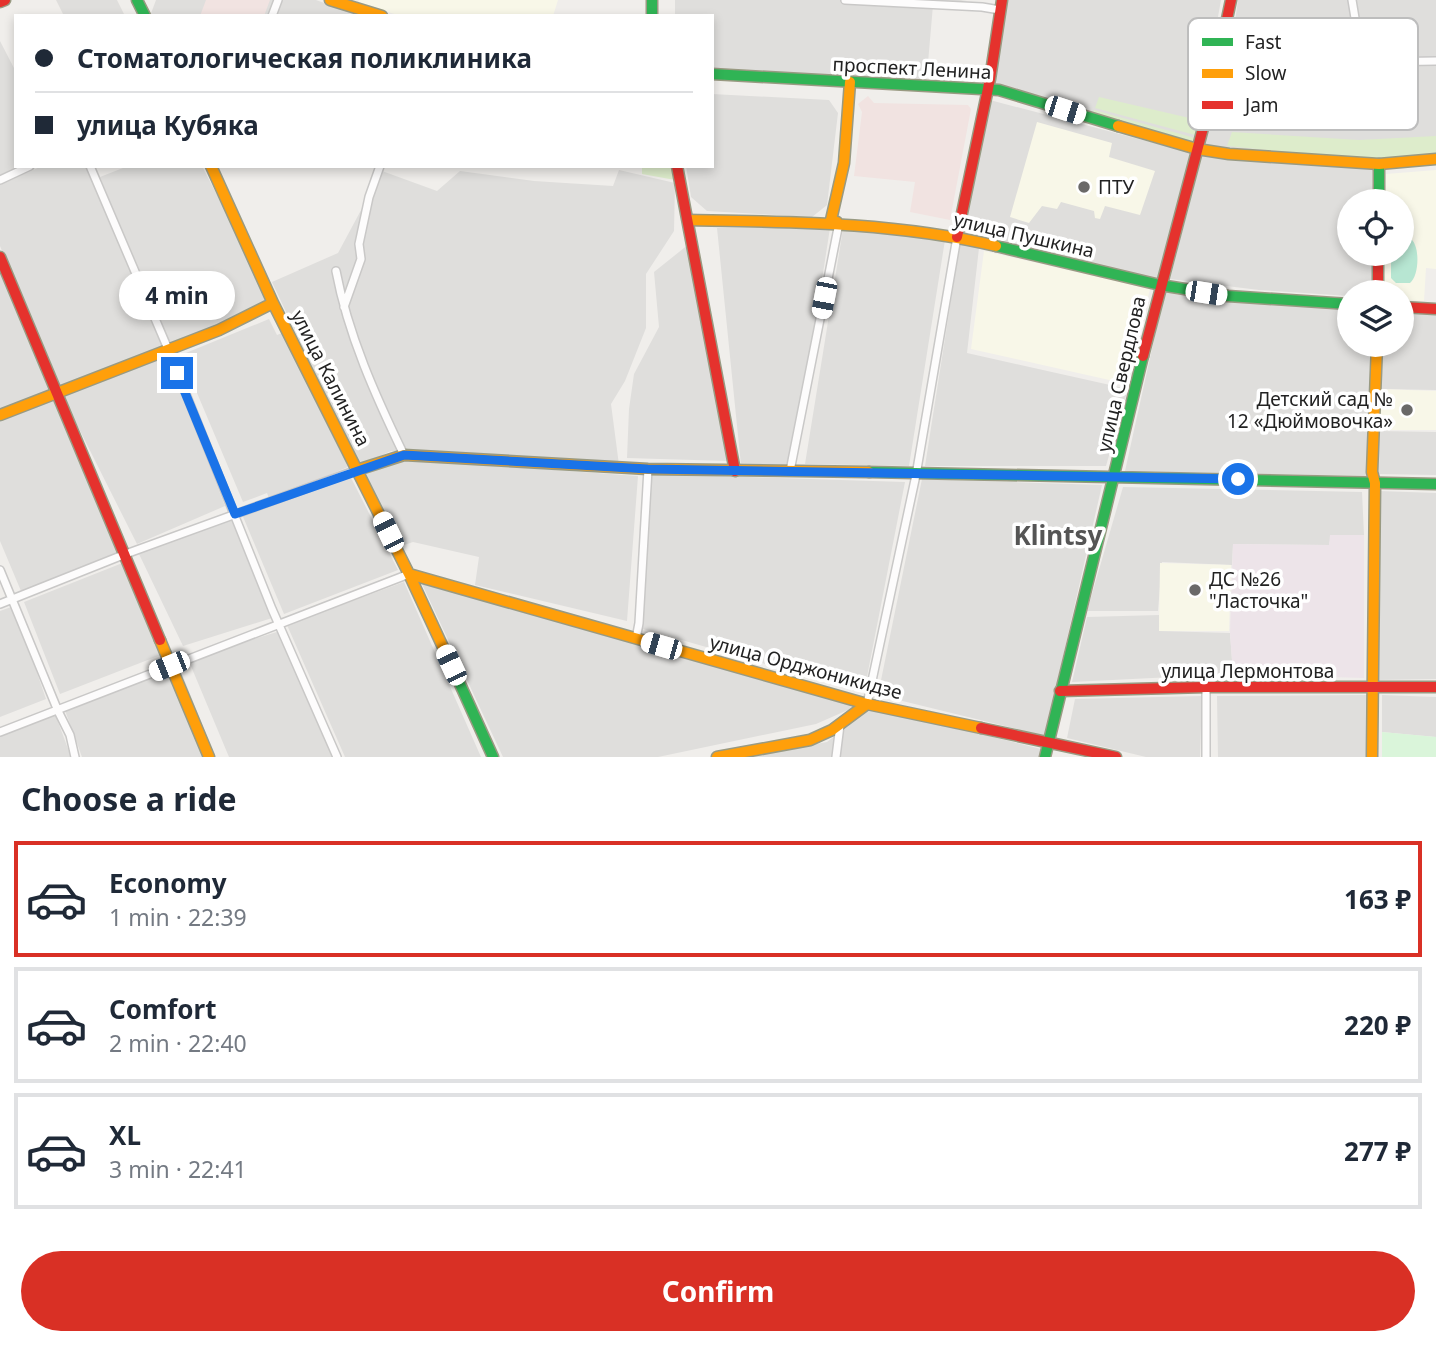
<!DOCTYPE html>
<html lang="en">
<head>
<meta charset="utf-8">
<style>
	body { margin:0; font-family:"Noto Sans",sans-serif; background:#f2f2f3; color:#1f2937; height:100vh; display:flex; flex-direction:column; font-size:26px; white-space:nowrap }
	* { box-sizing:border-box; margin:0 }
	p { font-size:23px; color:#747a83 }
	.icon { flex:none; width:38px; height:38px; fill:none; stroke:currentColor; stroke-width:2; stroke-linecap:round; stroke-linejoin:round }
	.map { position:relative; height:757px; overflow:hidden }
	.side { display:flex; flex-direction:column; background:#fff; flex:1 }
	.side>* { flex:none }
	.top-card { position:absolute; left:14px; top:14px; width:700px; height:154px; border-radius:0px; box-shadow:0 4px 10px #0003; display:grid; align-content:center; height:154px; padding:0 21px; background:#fff }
	.tools { position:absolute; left:1337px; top:189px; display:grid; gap:14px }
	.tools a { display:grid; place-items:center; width:77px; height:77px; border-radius:50%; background:#fff; box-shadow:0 4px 10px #0003; font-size:35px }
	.end { position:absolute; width:32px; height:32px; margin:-16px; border:9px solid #1a73e8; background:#fff; box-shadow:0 0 0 4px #fff }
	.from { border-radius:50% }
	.bubble { position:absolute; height:49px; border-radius:24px; background:#fff; box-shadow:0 4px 10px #0003; font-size:23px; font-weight:700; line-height:49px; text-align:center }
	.car { position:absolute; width:21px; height:42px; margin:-21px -10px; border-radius:9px; box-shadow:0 0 5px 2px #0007; background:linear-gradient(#fff 24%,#345 0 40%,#fff 0 76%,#345 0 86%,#fff 0) }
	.top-card b { display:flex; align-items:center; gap:24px; height:66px; font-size:26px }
	.top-card b+b { border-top:2px solid #e0e1e3 }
	.top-card i { width:18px; height:18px; background:#1f2937 }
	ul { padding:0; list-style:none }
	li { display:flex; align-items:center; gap:21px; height:116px; margin:0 14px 10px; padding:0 7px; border:4px solid #e0e1e3; border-radius:0px }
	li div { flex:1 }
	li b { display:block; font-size:26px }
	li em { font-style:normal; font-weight:700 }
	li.active { border-color:#d93025 }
	li>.icon { width:63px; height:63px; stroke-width:1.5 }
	h2 { padding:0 21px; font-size:32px; line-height:84px }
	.button { display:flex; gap:14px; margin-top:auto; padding:14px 21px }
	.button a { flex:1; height:80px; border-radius:42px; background:#d93025; color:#fff; font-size:28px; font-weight:700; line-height:80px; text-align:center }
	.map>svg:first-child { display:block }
</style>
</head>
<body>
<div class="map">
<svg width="1436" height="757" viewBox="0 0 1436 757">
	<rect width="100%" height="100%" fill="#f0eeeb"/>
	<!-- residential -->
	<path fill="#dfdedc" d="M56,0H117L125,16H64Z
		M156,0H316L360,16H150Z
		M675,0H967L933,5L926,86L712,68V16H675Z
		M1007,0H1221L1195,145L985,91Z
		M1238,0H1436V155L1363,161L1201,146L1232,43Z
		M0,41L16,72V166H18L0,175Z
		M712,94L829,100L838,113L827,205L812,217L707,211L691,197L686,166H712Z
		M986,99L1192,153L1157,280L960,233Z
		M1202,155L1375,168L1374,201H1349V254H1374L1373,292H1349V296L1259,290L1170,279Z
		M42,166H87L164,348L58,388L0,246V185Z
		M128,166H202L273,303L168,347L100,177Z
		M619,170L675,183L674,231L646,274V328L625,381L611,404L619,465L391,451L358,466L272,282L338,253L382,171L437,191L460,171L534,181L613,186Z
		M717,228H830L793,467L741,465Z
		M843,229L945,240L909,466L805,464Z
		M694,240L727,461L627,458L629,409L634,374L659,327L654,272Z
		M960,243L979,248L967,353L1128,389L1106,466H925Z
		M0,269L52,391L0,411Z
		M1165,290L1243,302L1349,309V345H1372L1367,476L1125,471Z
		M1402,312L1436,313V390L1380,389L1381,345H1402Z
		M269,319L277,335L282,333L348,467L277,497L348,472L398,570L284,614L241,512L270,501L267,493L243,502L181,355Z
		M166,355L225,506L137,544L62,395Z
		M54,399L123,550L21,591L0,541V419Z
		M1378,431L1436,432V475L1377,474Z
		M397,459L638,476L627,621L475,585L479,557L413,542L401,546L362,471Z
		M652,474L905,482L864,692L636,627Z
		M922,479L1102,485L1045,736L878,695Z
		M1123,487L1362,492L1364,535L1331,536L1329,545L1233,544L1232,565L1162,562L1158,611H1087Z
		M1379,491L1436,493V679L1376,680Z
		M231,516L272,618L183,646L139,554Z
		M130,560L171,651L60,694L24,602Z
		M404,582L481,757H345L287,625Z
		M422,584L842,698L857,706L816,724L658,757H503Z
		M14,606L46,699L0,717V611Z
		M1159,615V631L1230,633L1233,674L1072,682L1087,617Z
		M280,631L333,757H229L188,659Z
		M177,661L215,757H82L63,705Z
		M1369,695V757H1218L1217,696Z
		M1382,695L1436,697V737L1382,732Z
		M1202,696L1200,757H1146L1067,738L1075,699Z
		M872,707L1045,750L1042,757H746L827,742Z
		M53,708L71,757H0V728Z"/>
	<!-- commercial -->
	<path fill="#f1e3e1" d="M206,0H270L264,16H200Z
		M868,96L874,103L968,105L971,109L950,220L910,212L915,182L854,176L862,112L858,104Z"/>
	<!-- industrial -->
	<path fill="#ede4e9" d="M1330,535H1364V678L1233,674L1230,633L1233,544L1329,545Z"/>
	<!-- education -->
	<path fill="#f8f7e8" d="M359,0H558L553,16H400L359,2Z
		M1037,122L1112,143L1109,157L1155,171L1140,215L1105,206L1100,219L1095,218L1094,211L1061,202L1057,209L1042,206L1029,223L1010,217Z
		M1436,170V269L1426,268L1424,301L1402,300V292H1383L1384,254H1402V201H1385L1386,174Z
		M984,251L1150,289L1127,384L971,349Z
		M1379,389L1436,391V430H1378Z
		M1160,563L1231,565L1229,631H1159Z"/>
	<!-- grass -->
	<path fill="#ddeccb" d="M1099,97L1198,120L1195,135L1095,108Z
		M1094,110L1195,138L1194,142L1092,115Z
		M1232,132L1359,140L1436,136V153L1376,158H1347L1227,146Z
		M642,166H673L675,180L642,174Z"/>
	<!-- park -->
	<path fill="#daf5da" d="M1382,732L1436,737V757H1382Z"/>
	<!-- pitch -->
	<path fill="#b7e6d2" d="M1402,239L1412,240C1420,248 1419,276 1410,283H1396L1391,278V254H1402Z"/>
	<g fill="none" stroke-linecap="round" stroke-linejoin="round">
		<!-- street casing -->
		<g stroke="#c9c8c7" stroke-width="10">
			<path id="street" d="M845,0L982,7L1000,10
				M1352,0L1362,60
				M272,16L278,0
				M1224,46C1292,57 1367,63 1436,61
				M90,166L168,349L272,609L337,757
				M0,180L30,166
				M336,271C348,335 376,397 404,455
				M344,307L361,259L359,244L369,197L380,166
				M790,471L839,223
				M0,570L58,711L70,735L75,757
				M0,604L123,555L357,470
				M636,639L639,623L648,469
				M867,704L916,475L957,237
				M0,732L409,574
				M836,757L840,725
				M1206,757V687"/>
		</g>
		<!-- fast casing -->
		<g stroke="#999a82" stroke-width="13">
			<path id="fast" d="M137,0L145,16
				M652,0V16
				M712,74L999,90L1118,126
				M1379,164V201
				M996,246L1160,285L1228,296L1349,304
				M869,472L1436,484
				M455,673L493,757
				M1045,757L1143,356"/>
		</g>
		<!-- slow casing -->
		<g stroke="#999a82" stroke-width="13">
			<path id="slow" d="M330,0L382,16
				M1118,126L1197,149L1229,154L1379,164L1436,159
				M211,166L273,303L409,574L455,673
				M688,220C792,222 894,222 996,246
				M837,222L831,220L844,163L850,82
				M0,415L219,330L273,303
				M357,470L404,455L648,469L869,472
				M409,574L867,704L981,728
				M160,640L209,757
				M717,757L810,740L832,730L867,704
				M1372,757L1375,483L1372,472L1377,345"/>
		</g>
		<!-- jam casing -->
		<g stroke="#999a82" stroke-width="13">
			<path id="jam" d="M0,2L5,0
				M677,166L735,471
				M957,237L990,79L1002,0
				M1378,254V292
				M0,257L160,640
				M1402,307L1436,309
				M1143,356L1208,109L1231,0
				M1060,691L1206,687H1436
				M981,728L1116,757"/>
		</g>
		<!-- street -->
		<use href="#street" stroke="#fdfcfc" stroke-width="7"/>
		<!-- fast -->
		<use href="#fast" stroke="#30b455" stroke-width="10"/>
		<!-- slow -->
		<use href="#slow" stroke="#ff9f0a" stroke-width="10"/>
		<!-- jam -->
		<use href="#jam" stroke="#e5322d" stroke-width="10"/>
	</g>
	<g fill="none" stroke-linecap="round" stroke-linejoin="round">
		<!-- route -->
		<path stroke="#1a73e8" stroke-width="9" d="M177,373L235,514L404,455L648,469L1238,479"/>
	</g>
	<!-- markers -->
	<g fill="#6a6968" stroke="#fff" stroke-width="2.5">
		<circle cx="1084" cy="187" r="7"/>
		<circle cx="1407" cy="410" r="7"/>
		<circle cx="1195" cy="590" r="7"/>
	</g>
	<g text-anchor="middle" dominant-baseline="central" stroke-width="7" stroke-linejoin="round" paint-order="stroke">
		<!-- street labels -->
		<g font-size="19" fill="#222" stroke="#fff">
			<text transform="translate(912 68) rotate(3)">проспект Ленина</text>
			<text transform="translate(1024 235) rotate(13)">улица Пушкина</text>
			<text transform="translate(1121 374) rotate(-77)">улица Свердлова</text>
			<text transform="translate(331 378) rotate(63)">улица Калинина</text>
			<text transform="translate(806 667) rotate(15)">улица Орджоникидзе</text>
			<text x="1248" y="671">улица Лермонтова</text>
		</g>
		<!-- poi labels -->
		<g font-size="19" fill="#222" stroke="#fff" text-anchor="start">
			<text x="1098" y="187">ПТУ</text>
			<text x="1393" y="399" text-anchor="end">Детский сад №<tspan x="1393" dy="22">12 «Дюймовочка»</tspan></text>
			<text x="1209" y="579">ДС №26<tspan x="1209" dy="22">"Ласточка"</tspan></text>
		</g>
		<!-- district labels -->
		<g font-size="26" font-weight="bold" fill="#555" stroke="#fff">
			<text x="1058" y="535">Klintsy</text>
		</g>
	</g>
	<!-- legend -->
	<rect x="1188" y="18" width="230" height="112" rx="10" fill="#fff" stroke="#bdbdbd" stroke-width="2"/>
	<rect x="1202" y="38" width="31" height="8" fill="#30b455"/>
	<rect x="1202" y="69" width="31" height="9" fill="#ff9f0a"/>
	<rect x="1202" y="101" width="31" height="8" fill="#e5322d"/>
	<g font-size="19" fill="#222">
		<text x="1245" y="49">Fast</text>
		<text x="1245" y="80">Slow</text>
		<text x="1245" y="112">Jam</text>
	</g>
</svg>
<div class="tools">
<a><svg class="icon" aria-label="locate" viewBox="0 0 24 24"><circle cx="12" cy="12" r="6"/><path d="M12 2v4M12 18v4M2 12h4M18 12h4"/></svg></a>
<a><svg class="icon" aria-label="layers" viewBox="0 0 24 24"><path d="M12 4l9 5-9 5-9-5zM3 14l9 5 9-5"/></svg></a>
</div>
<i class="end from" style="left:1238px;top:479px"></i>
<i class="end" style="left:177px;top:373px"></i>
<div class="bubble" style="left:119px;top:271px;width:116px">4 min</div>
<i class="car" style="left:1065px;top:110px;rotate:108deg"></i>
<i class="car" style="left:1206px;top:293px;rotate:99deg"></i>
<i class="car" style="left:824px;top:298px;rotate:191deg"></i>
<i class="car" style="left:388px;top:532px;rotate:334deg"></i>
<i class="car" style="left:661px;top:646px;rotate:286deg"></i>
<i class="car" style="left:451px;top:665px;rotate:335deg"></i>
<i class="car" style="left:169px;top:666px;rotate:248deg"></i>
<div class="top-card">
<b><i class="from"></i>Стоматологическая поликлиника</b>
<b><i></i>улица Кубяка</b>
</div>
</div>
<section class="side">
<h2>Choose a ride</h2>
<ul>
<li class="active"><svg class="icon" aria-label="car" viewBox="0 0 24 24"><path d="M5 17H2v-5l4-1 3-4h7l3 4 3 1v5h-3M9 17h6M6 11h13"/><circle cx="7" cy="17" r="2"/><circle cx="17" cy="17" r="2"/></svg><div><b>Economy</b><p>1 min · 22:39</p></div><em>163 ₽</em></li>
<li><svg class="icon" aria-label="car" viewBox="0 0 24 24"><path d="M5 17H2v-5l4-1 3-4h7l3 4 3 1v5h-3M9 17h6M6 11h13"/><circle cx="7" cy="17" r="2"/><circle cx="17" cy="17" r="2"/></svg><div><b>Comfort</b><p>2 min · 22:40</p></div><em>220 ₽</em></li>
<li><svg class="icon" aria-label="car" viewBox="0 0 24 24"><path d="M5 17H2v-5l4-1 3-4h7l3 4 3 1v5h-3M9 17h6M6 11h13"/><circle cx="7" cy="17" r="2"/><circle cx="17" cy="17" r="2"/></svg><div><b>XL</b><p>3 min · 22:41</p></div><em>277 ₽</em></li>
</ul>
<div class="button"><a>Confirm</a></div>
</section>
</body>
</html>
